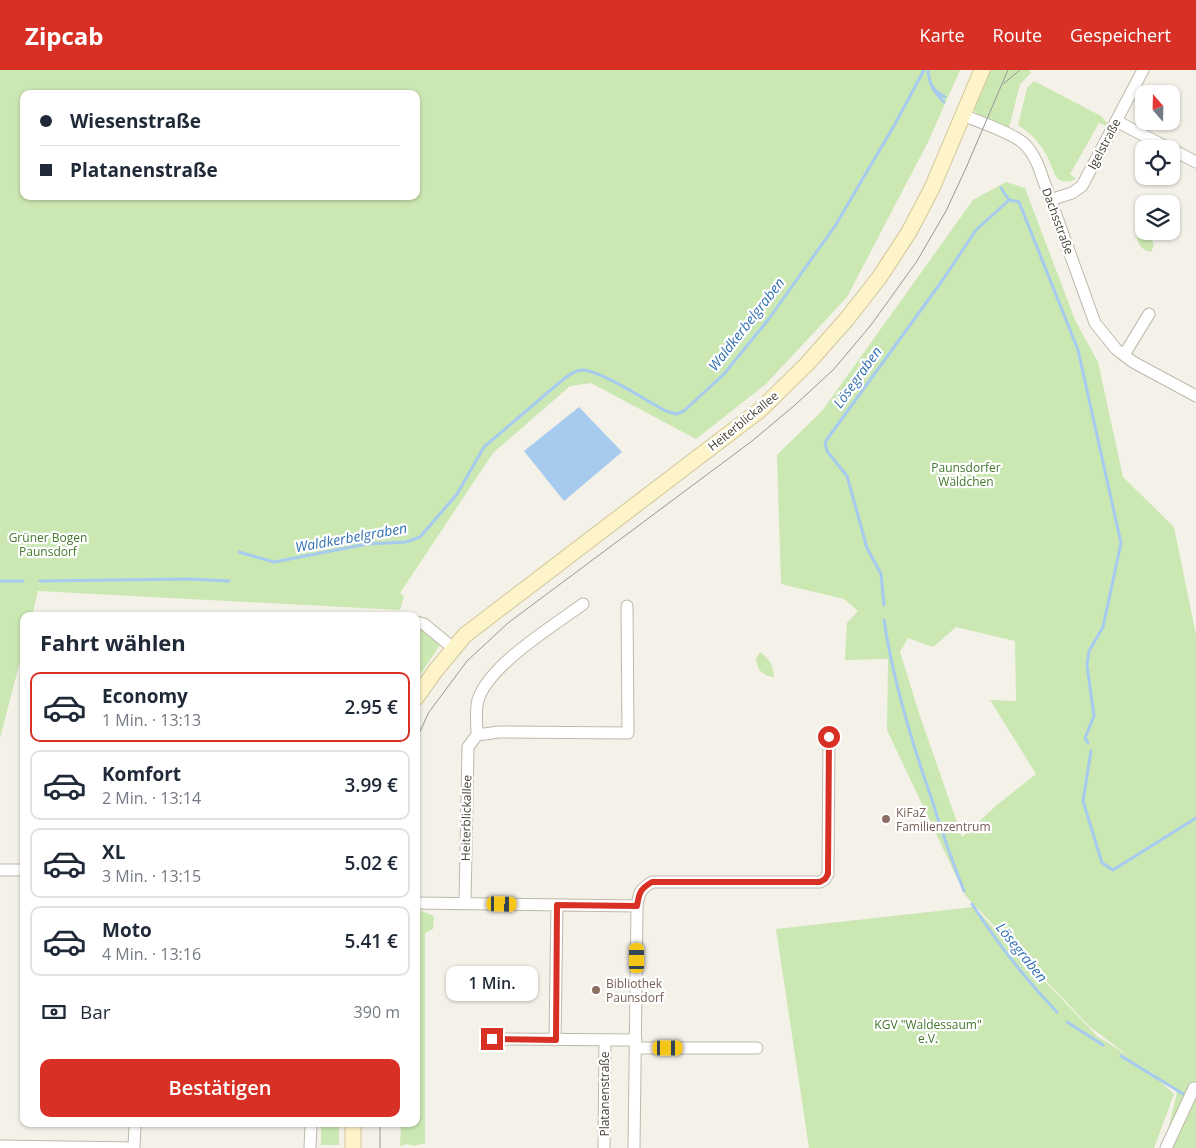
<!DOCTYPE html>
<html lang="de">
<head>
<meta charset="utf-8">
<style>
	body { margin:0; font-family:"Open Sans",sans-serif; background:#f2f2f3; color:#1f2937; height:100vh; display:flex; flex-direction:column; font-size:19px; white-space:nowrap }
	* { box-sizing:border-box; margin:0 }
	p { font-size:16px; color:#747a83 }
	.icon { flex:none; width:28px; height:28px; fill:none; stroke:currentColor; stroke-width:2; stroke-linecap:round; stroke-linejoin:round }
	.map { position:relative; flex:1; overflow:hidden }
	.details { position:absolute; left:20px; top:542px; width:400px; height:515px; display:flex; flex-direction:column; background:#fff; border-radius:10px; box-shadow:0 1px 4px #0004 }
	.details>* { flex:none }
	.hud { position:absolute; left:20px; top:20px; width:400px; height:110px; border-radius:10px; box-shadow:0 1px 4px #0004; display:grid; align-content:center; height:110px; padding:0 20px; background:#fff }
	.needle { width:32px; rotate:340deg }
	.fabs { position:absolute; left:1135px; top:15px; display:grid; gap:10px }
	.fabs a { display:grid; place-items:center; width:45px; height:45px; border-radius:10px; background:#fff; box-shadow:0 1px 4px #0004; font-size:25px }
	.end { position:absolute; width:22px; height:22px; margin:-11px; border:6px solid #d93025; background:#fff; box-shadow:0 0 0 2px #fff }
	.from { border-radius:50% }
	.bubble { position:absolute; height:35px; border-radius:10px; background:#fff; box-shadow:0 1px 4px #0004; font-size:16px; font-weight:600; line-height:35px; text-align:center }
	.car { position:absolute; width:15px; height:30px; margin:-15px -8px; border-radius:6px; box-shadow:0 0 4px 1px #0007; background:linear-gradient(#f5c518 24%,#345 0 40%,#f5c518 0 76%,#345 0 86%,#f5c518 0) }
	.hud b { display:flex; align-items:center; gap:18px; height:48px; font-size:19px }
	.hud b+b { border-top:1px solid #e0e1e3 }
	.hud i { width:12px; height:12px; background:#1f2937 }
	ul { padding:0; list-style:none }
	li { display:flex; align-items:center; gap:15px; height:70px; margin:0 10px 8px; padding:0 10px; border:2px solid #e0e1e3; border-radius:10px }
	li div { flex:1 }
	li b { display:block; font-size:19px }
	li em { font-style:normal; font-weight:600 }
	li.selected { border-color:#d93025 }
	li>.icon { width:45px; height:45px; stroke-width:1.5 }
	h2 { padding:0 20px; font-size:22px; line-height:60px }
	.pay { display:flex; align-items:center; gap:12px; height:55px; padding:0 20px; font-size:19px }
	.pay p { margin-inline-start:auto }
	.cta { display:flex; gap:10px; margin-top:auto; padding:10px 20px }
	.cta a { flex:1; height:58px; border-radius:10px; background:#d93025; color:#fff; font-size:20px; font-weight:600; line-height:58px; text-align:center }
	header { display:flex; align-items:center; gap:30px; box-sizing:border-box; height:70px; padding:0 25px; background:#d93025; color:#fff }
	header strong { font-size:24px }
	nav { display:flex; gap:28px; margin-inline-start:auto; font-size:18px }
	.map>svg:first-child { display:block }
</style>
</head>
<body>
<header>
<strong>Zipcab</strong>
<nav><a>Karte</a><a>Route</a><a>Gespeichert</a></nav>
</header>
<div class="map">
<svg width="1196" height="1078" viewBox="0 0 1196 1078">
	<rect width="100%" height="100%" fill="#f4f1e8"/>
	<!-- green -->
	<path fill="#cbe7b2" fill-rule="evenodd" d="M0,0H960L928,72L847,227L766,314L696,369L591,313L570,316L493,383L400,523L404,526L400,540L38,521L32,546H24V576L0,668ZM24,24H416V126H24Z
		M991,0H1029L1031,3L1020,14L1009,58L977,44L972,37Z
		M1034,11L1101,46L1107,53V56L1099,53L1070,104L1076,109C1071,112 1062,113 1057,108C1054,104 1051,95 1049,90C1042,75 1032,64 1018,55L1027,18Z
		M1006,112L1025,118L1075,250L1098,292L1123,407L1174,457L1196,565V1078H1164L1177,1022L1147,999L1174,1024L1154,1078H809L776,859L974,837L1097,966L1130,987L1089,956L965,825L887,660L888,589L845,590L847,553L858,541L844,529L781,514L777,385L822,341L973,130ZM956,557L1015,571L1016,631L990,630L1036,704L997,735L962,767L919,643L900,582L908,568L933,577Z
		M1144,151V161H1155L1151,166L1154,176L1151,182C1135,180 1133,160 1144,151Z
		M416,556L442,572L416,611Z
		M760,582C769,588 774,596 774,607C763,606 757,600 756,589Z
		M416,839L434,846L433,859L425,863V1073L414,1076L407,1074L400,1076L401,1054H416Z
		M321,1054H339V1075H321Z"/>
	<!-- water -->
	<path fill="#a6cbef" d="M579,337L622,382L564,431L524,381Z"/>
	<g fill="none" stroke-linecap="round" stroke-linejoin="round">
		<!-- stream -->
		<path stroke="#a6cbef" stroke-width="3" d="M928,0C929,14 934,22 944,32
			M933,17L937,22L945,27
			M1009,130L1019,132L1078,280L1121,473L1103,557L1089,581L1087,595L1094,646L1085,668L1088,673
			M239,482L274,492L367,474L406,472L420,467L457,424L484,377L560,312C566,307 573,301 581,300C599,299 648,332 666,341L676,344L684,341L724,304L768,250L835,156L895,54L924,0
			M0,511H23
			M40,511L189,509L229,511
			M884,535L881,504L867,478L847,406L827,381L825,372L942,211L976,160L1009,130L1001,118
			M884,550C893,610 911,670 931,727C941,759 952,791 964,821
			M1091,681L1083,731L1102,793L1113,800L1196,748
			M972,834C998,874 1024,908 1057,942
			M1067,952L1103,975
			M1121,986L1185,1025"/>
		<!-- minor casing -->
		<g stroke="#bfb9ab" stroke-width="13">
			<path id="minor" d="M963,45C979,52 1010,62 1022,72C1030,78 1034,86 1038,95L1095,253L1116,279L1133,292L1196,326
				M1116,51L1170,79
				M1171,79L1196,92
				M1050,130L1072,123L1082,116L1143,0
				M1124,285L1149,244
				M416,552L424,554L453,578
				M477,665C477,654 475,641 478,630C489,595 553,556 583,534
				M0,800H24
				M416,833L637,836C639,823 640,819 652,812H820L825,809L828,804L829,667
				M465,834L468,677L477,665L499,662L628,663L627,536
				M492,969L636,970
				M555,970L557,835
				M636,978H757
				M0,1076L134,1078
				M134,1078L135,1054
				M310,1078L311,1054
				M604,1078L605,970
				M634,1078L637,836
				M1166,1078L1194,1018L1196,1019"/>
		</g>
		<!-- secondary casing -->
		<g stroke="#d2c799" stroke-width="17">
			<path id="secondary" d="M416,628L436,600L465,565L760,340L807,294L846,250L879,208L909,162L932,118L982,0
				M353,1054V1078"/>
		</g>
		<!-- minor -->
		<use href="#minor" stroke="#fff" stroke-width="11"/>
		<!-- secondary -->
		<use href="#secondary" stroke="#fdf4c9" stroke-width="15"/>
		<!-- tram -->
		<path stroke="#979797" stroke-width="1" d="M1003,14L1020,0
			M416,670L429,642L467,591L508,553L752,371L795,335L834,299L871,255L917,191L946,141L966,98L1008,0
			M380,1054V1078"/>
	</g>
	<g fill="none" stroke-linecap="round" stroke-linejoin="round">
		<!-- route -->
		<path stroke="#d93025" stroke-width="6" d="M492,969L556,970L557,835L637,836C639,823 640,819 652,812H820L825,809L828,804L829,667"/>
	</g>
	<!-- markers -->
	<g fill="#8d6e63" stroke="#fff" stroke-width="2">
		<circle cx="886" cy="749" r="5"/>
		<circle cx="596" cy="920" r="5"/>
	</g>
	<g text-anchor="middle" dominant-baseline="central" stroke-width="4.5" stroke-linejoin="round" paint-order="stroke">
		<!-- street labels -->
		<g font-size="12" fill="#474237" stroke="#fff">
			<text transform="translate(1104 74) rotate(-62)">Igelstraße</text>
			<text transform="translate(1058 151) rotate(70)">Dachsstraße</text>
			<text transform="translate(743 351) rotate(-39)">Heiterblickallee</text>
			<text transform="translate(466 748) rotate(-89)">Heiterblickallee</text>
			<text transform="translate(604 1024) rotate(-90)">Platanenstraße</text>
		</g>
		<!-- park labels -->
		<g font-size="12" fill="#42782b" stroke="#fff">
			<text x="966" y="397">Paunsdorfer<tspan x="966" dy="14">Wäldchen</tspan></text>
			<text x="48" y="467">Grüner Bogen<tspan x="48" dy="14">Paunsdorf</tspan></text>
			<text x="928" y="954">KGV "Waldessaum"<tspan x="928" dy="14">e.V.</tspan></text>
		</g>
		<!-- education labels -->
		<g font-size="12" fill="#785e54" stroke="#fff" text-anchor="start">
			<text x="896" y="742">KiFaZ<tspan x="896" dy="14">Familienzentrum</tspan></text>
			<text x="606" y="913">Bibliothek<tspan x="606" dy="14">Paunsdorf</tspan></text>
		</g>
		<!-- water labels -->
		<g font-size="14" font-style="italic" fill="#3272b1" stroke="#fff">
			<text transform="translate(746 254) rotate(-52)">Waldkerbelgraben</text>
			<text transform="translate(857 307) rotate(-54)">Lösegraben</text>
			<text transform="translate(351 467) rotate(-10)">Waldkerbelgraben</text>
			<text transform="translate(1022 882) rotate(51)">Lösegraben</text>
		</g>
	</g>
</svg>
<div class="fabs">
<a><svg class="needle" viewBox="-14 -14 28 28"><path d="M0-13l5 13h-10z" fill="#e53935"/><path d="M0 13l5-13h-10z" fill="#747a83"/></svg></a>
<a><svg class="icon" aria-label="locate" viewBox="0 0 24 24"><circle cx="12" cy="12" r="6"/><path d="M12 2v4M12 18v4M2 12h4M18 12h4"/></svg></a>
<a><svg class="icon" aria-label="layers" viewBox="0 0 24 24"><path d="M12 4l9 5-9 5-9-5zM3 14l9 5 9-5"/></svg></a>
</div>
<i class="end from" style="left:829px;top:667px"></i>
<i class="end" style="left:492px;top:969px"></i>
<div class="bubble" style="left:446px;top:896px;width:92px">1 Min.</div>
<i class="car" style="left:502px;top:834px;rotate:91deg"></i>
<i class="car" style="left:637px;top:888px;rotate:0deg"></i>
<i class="car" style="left:668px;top:978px;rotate:90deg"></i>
<div class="hud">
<b><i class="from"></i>Wiesenstraße</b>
<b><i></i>Platanenstraße</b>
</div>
<section class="details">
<h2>Fahrt wählen</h2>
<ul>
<li class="selected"><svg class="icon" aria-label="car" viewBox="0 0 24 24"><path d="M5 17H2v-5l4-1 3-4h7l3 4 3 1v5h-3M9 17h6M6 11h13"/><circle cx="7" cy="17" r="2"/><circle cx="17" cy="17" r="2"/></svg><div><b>Economy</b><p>1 Min. · 13:13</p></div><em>2.95 €</em></li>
<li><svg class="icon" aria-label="car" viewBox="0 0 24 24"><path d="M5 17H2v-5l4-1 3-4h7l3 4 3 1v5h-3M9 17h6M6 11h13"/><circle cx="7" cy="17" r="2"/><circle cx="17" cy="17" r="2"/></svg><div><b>Komfort</b><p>2 Min. · 13:14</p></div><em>3.99 €</em></li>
<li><svg class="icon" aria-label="car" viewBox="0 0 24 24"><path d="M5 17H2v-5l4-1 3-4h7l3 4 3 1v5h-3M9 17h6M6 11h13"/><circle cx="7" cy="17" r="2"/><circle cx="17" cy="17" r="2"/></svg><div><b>XL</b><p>3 Min. · 13:15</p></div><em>5.02 €</em></li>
<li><svg class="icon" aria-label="car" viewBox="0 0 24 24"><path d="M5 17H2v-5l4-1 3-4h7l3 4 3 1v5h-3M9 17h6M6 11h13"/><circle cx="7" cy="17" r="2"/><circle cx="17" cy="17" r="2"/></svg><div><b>Moto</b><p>4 Min. · 13:16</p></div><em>5.41 €</em></li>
</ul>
<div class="pay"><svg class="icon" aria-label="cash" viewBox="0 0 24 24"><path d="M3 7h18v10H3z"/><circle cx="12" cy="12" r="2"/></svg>Bar<p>390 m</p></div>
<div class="cta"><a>Bestätigen</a></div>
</section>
</div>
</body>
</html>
